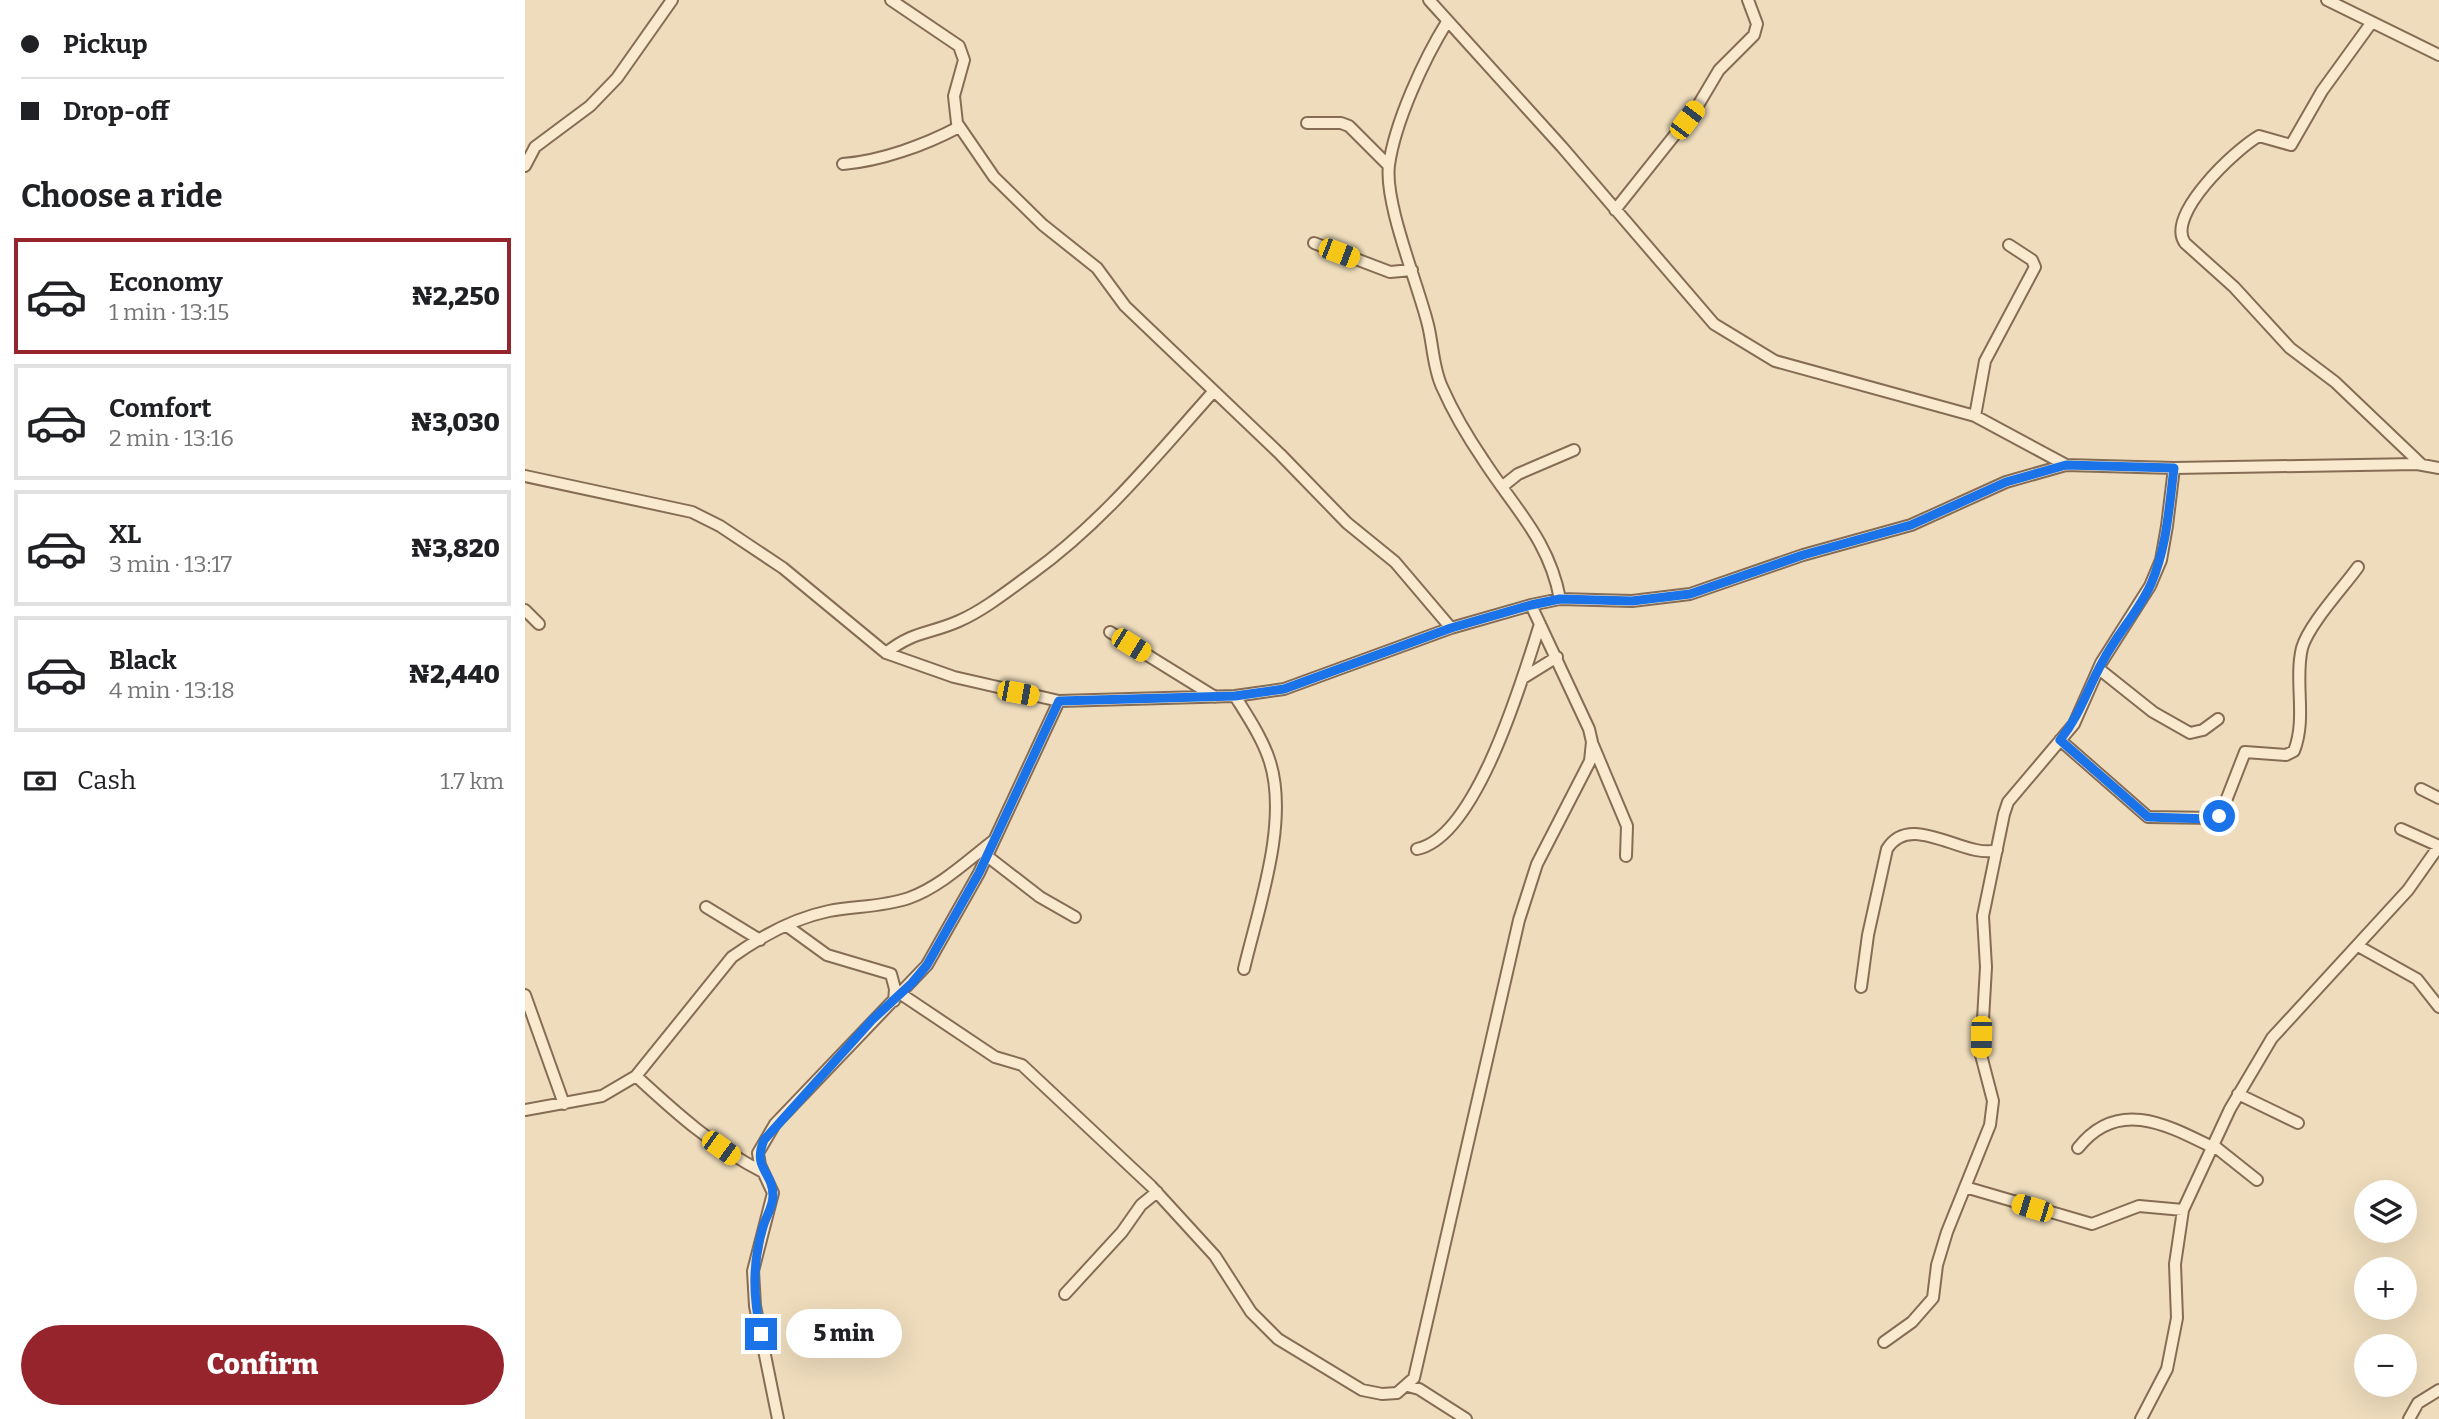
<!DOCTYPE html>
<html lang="en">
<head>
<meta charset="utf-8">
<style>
	body { margin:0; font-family:Bitter,serif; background:#f6f6f6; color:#202124; height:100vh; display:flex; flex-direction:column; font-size:26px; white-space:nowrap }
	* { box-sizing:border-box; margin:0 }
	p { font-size:23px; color:#757577 }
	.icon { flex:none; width:38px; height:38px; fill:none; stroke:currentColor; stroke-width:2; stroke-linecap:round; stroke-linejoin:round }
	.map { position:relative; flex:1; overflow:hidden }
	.panel { display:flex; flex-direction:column; background:#fff; width:525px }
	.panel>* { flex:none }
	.top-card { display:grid; align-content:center; height:154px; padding:0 21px; background:#fff }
	.controls { position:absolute; left:1829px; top:1180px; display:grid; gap:14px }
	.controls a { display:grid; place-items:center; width:63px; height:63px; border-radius:50%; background:#fff; box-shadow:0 7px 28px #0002; font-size:35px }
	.end { position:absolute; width:32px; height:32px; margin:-16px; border:9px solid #1a73e8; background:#fff; box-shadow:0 0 0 4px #fff }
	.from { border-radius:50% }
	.bubble { position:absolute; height:49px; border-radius:24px; background:#fff; box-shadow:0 7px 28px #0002; font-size:23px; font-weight:800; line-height:49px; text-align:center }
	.car { position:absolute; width:21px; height:42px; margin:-21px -10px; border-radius:9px; box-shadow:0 0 5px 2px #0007; background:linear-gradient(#f5c518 24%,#345 0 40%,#f5c518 0 76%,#345 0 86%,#f5c518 0) }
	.top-card b { display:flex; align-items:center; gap:24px; height:66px; font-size:26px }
	.top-card b+b { border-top:2px solid #e0e0e0 }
	.top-card i { width:18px; height:18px; background:#202124 }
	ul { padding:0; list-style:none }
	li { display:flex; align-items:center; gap:21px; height:116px; margin:0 14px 10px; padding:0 7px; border:4px solid #e0e0e0; border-radius:0px }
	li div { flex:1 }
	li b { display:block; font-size:26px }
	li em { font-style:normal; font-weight:800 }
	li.active { border-color:#96242c }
	li>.icon { width:63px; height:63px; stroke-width:1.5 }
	h2 { padding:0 21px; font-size:32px; line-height:84px }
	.pay { display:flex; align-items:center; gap:18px; height:77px; padding:0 21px; font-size:26px }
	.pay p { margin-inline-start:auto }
	.cta { display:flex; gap:14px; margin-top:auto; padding:14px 21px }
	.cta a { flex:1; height:80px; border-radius:42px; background:#96242c; color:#fff; font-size:28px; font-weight:800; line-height:80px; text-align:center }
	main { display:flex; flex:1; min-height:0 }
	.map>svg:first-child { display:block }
</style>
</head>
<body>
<main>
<section class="panel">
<div class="top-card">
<b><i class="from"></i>Pickup</b>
<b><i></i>Drop-off</b>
</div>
<h2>Choose a ride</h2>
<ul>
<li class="active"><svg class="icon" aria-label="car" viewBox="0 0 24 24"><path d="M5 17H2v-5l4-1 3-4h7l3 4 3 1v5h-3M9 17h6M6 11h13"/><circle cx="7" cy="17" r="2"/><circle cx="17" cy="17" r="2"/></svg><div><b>Economy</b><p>1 min · 13:15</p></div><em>₦2,250</em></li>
<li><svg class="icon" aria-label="car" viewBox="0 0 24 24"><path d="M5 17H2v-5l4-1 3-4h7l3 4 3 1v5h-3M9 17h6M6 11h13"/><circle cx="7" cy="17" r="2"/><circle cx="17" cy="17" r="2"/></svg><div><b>Comfort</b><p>2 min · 13:16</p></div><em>₦3,030</em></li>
<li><svg class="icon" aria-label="car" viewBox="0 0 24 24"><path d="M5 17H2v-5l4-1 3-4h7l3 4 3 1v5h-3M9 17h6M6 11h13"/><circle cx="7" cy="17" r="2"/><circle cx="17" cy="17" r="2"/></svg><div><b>XL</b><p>3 min · 13:17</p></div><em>₦3,820</em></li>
<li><svg class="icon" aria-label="car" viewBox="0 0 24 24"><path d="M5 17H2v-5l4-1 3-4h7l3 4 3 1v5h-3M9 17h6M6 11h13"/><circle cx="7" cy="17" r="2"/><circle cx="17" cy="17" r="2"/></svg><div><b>Black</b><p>4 min · 13:18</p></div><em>₦2,440</em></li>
</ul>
<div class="pay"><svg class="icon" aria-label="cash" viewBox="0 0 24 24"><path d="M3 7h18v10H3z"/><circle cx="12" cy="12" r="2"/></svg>Cash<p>1.7 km</p></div>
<div class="cta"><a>Confirm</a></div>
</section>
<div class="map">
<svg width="1914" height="1419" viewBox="0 0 1914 1419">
	<rect width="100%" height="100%" fill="#eedcbc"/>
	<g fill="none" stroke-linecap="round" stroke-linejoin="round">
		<!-- minor casing -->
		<g stroke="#866c55" stroke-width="14">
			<path id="minor" d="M366,0L434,46L439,60L429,96L432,123L469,177L518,225L572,268L600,306L755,454L822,523L870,562L926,628
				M904,0L1037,147L1189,324L1250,361L1450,416L1541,465
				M1802,0L1914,55
				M922,22C899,59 870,122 864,165C859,203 893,284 903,325C908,345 908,368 917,387C928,412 944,439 959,461C990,509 1024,540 1035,599
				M1847,22L1797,91L1766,145L1734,136C1711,149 1640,215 1660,243L1709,287L1765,348L1810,382L1896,464
				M782,123H816L824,126L864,166
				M318,164C356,161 400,145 434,127
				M0,166L10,147L65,106L92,78L147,0
				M1090,210L1172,107L1194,70L1229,35L1232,24L1223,0
				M789,243L865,272L887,270
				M1450,416L1460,361L1510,267L1507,260L1484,245
				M0,476L167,512L195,526L258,568L361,653L429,677L534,701L710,696L759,689L926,628L1006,605L1035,599L1107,601L1165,594L1278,555L1386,525L1481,482L1541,465L1649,468L1892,464L1914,468
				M978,486L993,474L1049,450
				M0,610L14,624
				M585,632L690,697
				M361,653C388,631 405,634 434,621C459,610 484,590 506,574C577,523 630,457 688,392
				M1574,669L1628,712L1665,733L1678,730L1693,719
				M998,678L1032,657
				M710,696C723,717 738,739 745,762C764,823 733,909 719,969
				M1535,740L1623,817L1690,818L1697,811L1720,752L1761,755L1769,751C1782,718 1769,681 1777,648C1784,624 1818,588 1833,567
				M1068,745L1102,826L1101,856
				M1896,789L1914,798
				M1876,829L1914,846
				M892,849C952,837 998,677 1015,624
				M462,856L515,897L550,917
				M181,907L235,940
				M262,926L302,955L366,974L370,989L369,1001
				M1833,946L1892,979L1914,1007
				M1336,987L1343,935L1362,849C1386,810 1440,860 1472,850
				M376,994L470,1057L497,1065L626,1186L690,1256L726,1312L753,1339L837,1390L857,1394L872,1393L889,1378L994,920L1012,864L1065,761L1067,742L1064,729L1006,605
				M0,995L39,1104
				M111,1076C151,1113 190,1148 238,1172
				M1713,1094L1773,1123
				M0,1110L77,1096L111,1076L207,957C235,937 270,918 304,911C330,906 358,907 384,898C415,887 442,861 468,841
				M1688,1145L1732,1180
				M1553,1148C1592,1098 1641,1124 1687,1147
				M1440,1187L1567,1224L1614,1206L1658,1210
				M540,1294L597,1232L616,1205L632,1192
				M1359,1342L1387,1322L1408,1298L1412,1265L1422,1232L1465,1125L1468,1101L1456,1055L1461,967L1458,916L1479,814L1483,802L1549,724L1576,663L1625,586L1636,560L1642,526L1649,468
				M883,1386L894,1389L941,1419
				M253,1419L230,1306L228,1271L248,1193L235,1165L233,1153L250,1124L402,965L454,873L534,701
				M1616,1419L1642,1369L1652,1318L1650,1264L1658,1210L1705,1109L1747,1038L1883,890L1914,846
				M1884,1419L1893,1403L1914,1390"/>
		</g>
		<!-- minor -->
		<use href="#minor" stroke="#f9eacf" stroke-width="10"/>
	</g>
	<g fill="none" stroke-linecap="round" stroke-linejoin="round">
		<!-- route -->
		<path stroke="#1a73e8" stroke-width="9" d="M236,1334C228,1296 227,1264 238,1227C241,1216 248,1207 248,1196C248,1171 227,1169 239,1140L347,1020L387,983L402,965L454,873L534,701L710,696L759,689L926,628L1006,605L1035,599L1107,601L1165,594L1278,555L1386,525L1481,482L1541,465L1649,468C1644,507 1642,547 1626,584C1614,611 1592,634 1578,661C1562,689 1556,714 1535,740L1623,817L1684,819L1694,816"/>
	</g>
</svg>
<div class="controls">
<a><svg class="icon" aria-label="layers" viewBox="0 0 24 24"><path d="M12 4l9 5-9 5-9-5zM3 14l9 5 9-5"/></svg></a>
<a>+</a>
<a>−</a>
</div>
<i class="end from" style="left:1694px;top:816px"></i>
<i class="end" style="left:236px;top:1334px"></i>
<div class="bubble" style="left:261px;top:1309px;width:116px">5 min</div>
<i class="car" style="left:1162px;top:120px;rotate:37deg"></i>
<i class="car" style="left:814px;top:253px;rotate:111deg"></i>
<i class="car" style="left:606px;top:645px;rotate:122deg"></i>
<i class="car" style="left:493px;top:693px;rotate:101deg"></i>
<i class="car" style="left:1456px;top:1037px;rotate:181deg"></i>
<i class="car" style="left:196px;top:1148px;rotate:126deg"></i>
<i class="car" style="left:1507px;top:1208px;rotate:287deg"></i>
</div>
</main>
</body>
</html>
